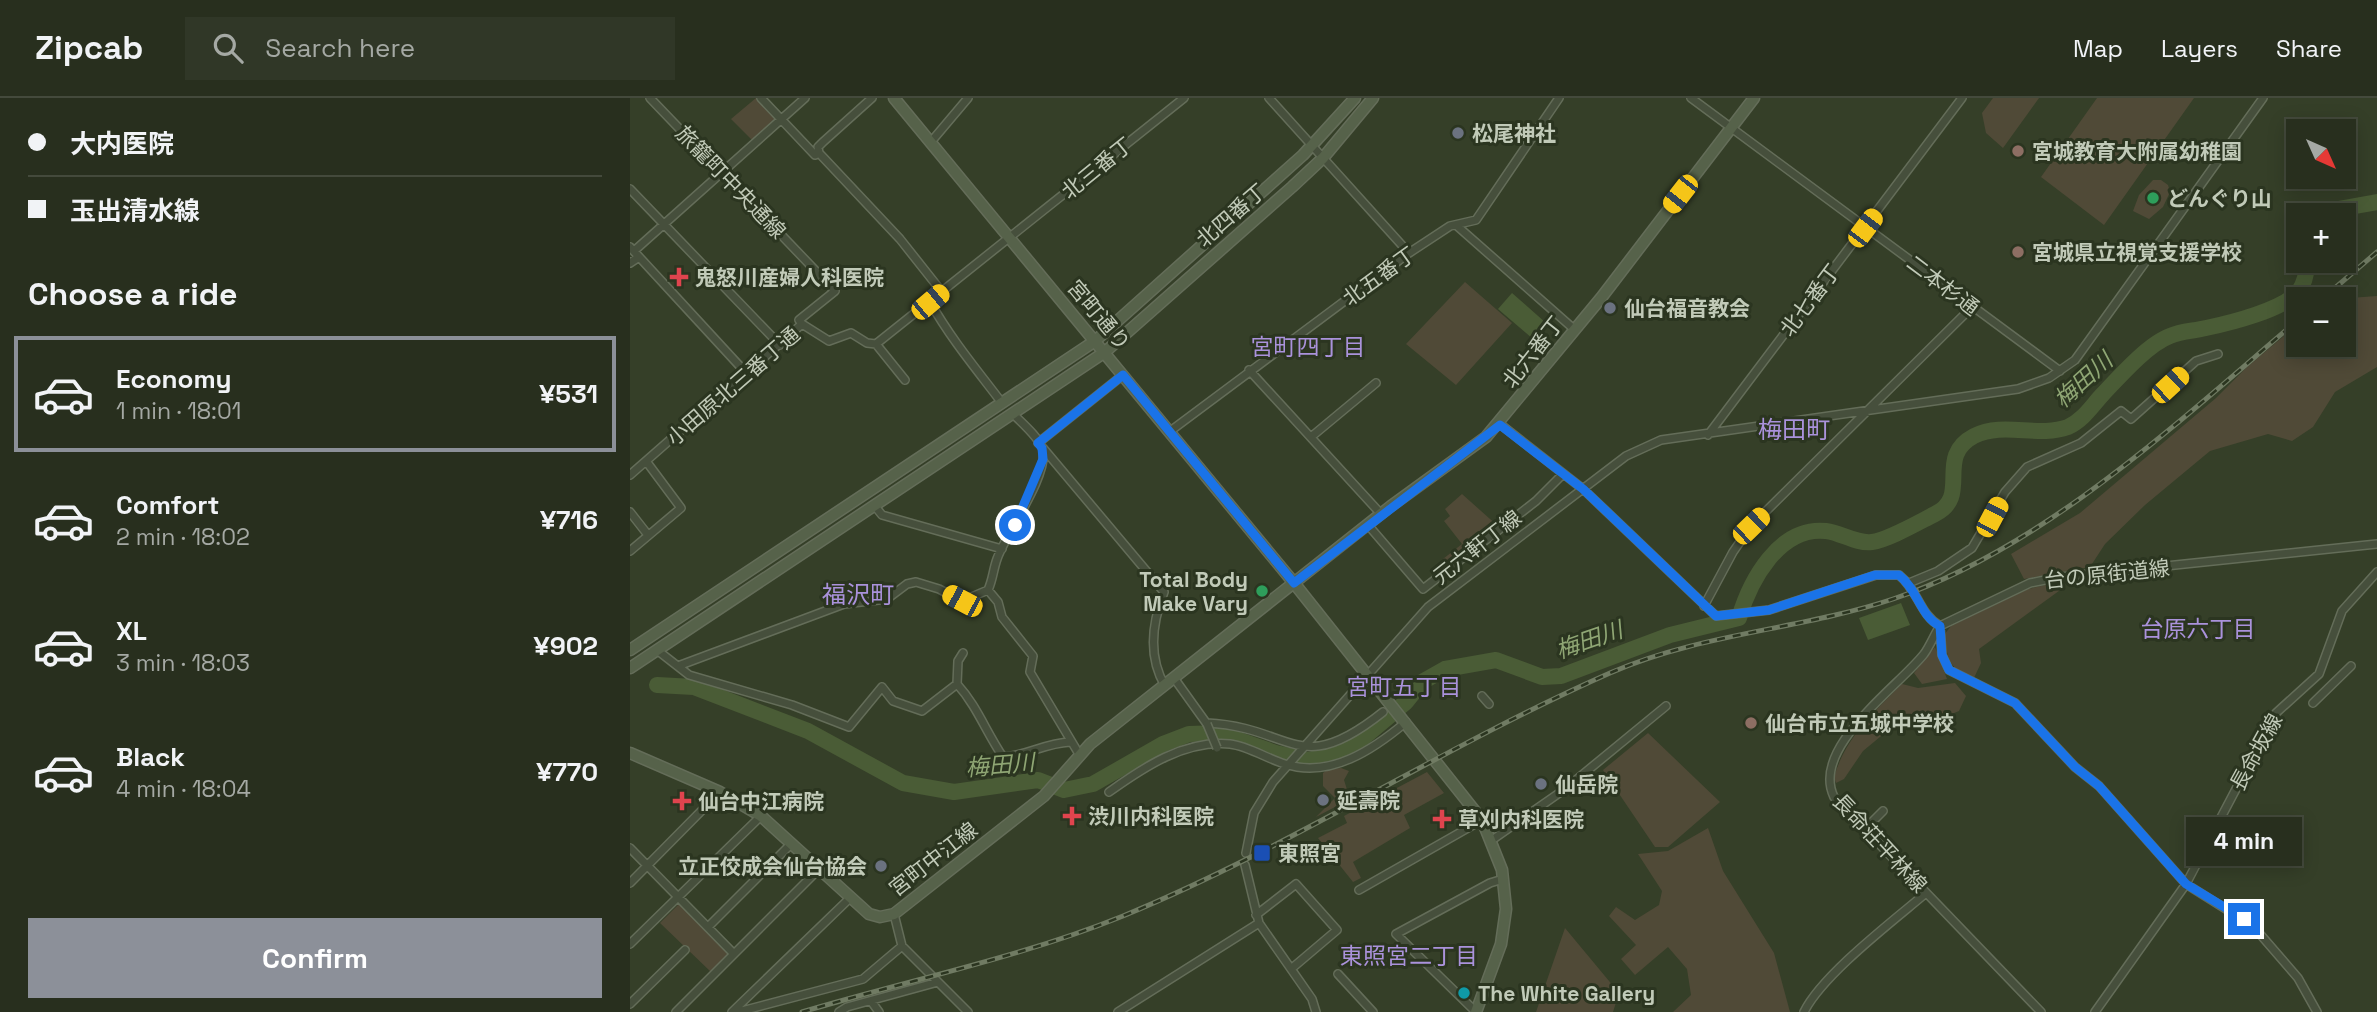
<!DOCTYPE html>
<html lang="en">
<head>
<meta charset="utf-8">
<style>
	body { margin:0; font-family:"Space Grotesk","Noto Sans JP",sans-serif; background:#303727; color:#f1f3f6; height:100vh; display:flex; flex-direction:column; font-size:26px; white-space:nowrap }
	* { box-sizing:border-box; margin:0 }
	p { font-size:23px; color:#a5a9a4 }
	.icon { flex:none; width:38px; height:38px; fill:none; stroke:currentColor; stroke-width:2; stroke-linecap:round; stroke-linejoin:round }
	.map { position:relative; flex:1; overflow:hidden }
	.panel { display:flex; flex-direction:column; background:#282f1e; width:630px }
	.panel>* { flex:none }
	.hud { display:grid; align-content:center; height:154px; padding:0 28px; background:#282f1e }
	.needle { width:46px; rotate:135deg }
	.controls { position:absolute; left:1656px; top:21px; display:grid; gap:14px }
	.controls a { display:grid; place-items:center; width:70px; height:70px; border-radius:0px; background:#282f1e; box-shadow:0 4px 18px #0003,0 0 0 2px #444a3c; font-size:35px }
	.end { position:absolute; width:32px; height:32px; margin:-16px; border:9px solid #1a73e8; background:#fff; box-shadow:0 0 0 4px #fff }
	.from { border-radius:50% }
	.bubble { position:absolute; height:49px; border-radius:0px; background:#282f1e; box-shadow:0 4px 18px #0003,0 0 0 2px #444a3c; font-size:23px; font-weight:700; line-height:49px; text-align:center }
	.car { position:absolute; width:21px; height:42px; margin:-21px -10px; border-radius:9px; box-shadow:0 0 5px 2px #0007; background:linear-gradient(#f5c518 24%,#345 0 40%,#f5c518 0 76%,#345 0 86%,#f5c518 0) }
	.hud b { display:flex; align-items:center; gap:24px; height:66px; font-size:26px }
	.hud b+b { border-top:2px solid #444a3c }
	.hud i { width:18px; height:18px; background:#f1f3f6 }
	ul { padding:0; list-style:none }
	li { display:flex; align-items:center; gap:21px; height:116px; margin:0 14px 10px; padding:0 14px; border:4px solid transparent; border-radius:0px }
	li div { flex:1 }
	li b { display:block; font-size:26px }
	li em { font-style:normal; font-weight:700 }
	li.current { border-color:#8c9099 }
	li>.icon { width:63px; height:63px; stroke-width:1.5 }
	h2 { padding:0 28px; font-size:32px; line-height:84px }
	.action { display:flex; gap:14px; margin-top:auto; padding:14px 28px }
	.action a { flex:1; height:80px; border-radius:0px; background:#8c9099; color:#fff; font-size:28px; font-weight:700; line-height:80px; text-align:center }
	header { display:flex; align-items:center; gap:42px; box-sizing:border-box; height:98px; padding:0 35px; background:#282f1e; border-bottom:2px solid #444a3c }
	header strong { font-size:33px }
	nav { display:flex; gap:38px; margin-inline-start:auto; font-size:24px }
	.search { width:490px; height:63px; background:#303727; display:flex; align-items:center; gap:18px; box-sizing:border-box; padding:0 24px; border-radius:0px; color:#a5a9a4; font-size:26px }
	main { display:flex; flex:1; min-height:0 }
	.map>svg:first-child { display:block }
</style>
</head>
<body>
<header>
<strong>Zipcab</strong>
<div class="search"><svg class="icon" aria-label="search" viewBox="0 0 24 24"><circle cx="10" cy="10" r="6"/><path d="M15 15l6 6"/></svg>Search here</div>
<nav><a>Map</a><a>Layers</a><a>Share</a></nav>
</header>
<main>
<section class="panel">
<div class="hud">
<b><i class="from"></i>大内医院</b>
<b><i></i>玉出清水線</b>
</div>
<h2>Choose a ride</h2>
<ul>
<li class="current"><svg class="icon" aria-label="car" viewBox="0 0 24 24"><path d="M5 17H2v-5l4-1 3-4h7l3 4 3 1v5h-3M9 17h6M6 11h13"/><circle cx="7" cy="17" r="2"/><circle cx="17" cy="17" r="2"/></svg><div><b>Economy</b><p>1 min · 18:01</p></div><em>¥531</em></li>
<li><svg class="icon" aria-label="car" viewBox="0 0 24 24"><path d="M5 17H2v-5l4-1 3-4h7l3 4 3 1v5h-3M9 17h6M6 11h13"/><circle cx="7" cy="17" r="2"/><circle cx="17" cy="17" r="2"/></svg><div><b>Comfort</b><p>2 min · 18:02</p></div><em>¥716</em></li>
<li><svg class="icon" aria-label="car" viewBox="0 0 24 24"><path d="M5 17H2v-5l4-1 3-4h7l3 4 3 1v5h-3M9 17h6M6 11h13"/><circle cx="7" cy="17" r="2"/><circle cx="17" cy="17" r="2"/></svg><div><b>XL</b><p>3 min · 18:03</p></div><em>¥902</em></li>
<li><svg class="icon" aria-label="car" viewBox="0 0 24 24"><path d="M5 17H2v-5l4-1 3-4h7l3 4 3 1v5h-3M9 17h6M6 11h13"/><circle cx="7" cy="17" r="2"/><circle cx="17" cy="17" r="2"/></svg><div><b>Black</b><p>4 min · 18:04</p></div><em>¥770</em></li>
</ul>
<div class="action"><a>Confirm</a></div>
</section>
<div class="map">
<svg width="1747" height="914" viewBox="0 0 1747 914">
	<rect width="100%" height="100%" fill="#353f28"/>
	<!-- green -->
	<path fill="#504a37" d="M126,0L147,22L124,44L101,21Z
		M1363,0H1409L1373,50L1356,35L1352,15Z
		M1467,0H1564L1474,127L1411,79Z
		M1523,82H1531L1538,87L1540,94L1533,109L1519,121L1503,113L1509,97Z
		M835,184L882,225L826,287L776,246Z
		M1747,198V269L1705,294L1683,329L1662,343L1638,336L1580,353L1515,407L1475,446L1460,469L1394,481L1381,456L1450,415L1586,300L1617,269L1668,226V247H1713V201H1706Z
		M832,396L869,429L819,468L813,461L832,446L814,423L820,418L815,411Z
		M1433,483V490L1349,551L1351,565L1343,582C1320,571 1317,561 1314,537L1321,528L1398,491Z
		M1305,549L1317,581L1292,586L1284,575Z
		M1325,585L1336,598L1329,613L1295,627L1262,629L1233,653L1214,681L1206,685L1204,679C1216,639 1243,615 1272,586L1288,590Z
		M1018,635L1090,704L1038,749H1025L973,672Z
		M711,670L719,673L714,682L720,701L686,719L705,700L693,688V675L698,671Z
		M797,674L814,695L774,717L780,730L723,764L731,780L723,784L688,740L717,725L714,718Z
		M1078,730L1093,773L1144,855L1160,914H1043L1061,897L1057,871L1038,849L1005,877L991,861L1006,847L979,818L986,809L1005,822L1029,807L1032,793L1008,756L1038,753Z
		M50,805L100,856L81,874L30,825Z
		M935,830L989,895L983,914H906Z"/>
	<!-- water -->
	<path fill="#4a5c36" d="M882,195L916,225L903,241L868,211Z
		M1271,505L1280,527L1238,542L1229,520Z"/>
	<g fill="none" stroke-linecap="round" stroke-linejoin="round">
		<!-- river -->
		<path stroke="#4a5c36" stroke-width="16" d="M1691,117L1697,113L1747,104
			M27,587L64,589L178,633L273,685L324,694L408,682L434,692L463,686L533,646L559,636L589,635L646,655L677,662L708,656L727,645L776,604L792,584L815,571L866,562L912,579L931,578L1040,537L1109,520C1120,483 1149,428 1196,433C1212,435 1226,446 1242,444C1258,442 1289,424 1305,416C1342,398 1304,359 1344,338C1374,323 1407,340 1438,329C1453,322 1461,309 1472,297C1489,279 1518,246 1540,238C1551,233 1564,233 1576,230C1600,225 1653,212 1669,193C1675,185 1677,172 1678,163"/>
		<!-- street casing -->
		<g stroke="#646d59" stroke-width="10">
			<path id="street" d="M20,0L205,193L169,222L172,226
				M131,0L185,57L189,55
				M242,0L193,44L188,49L189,55L270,141L312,194
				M639,0L779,155
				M1061,0L1430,273
				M300,45L338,0
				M0,91L150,247
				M826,127L945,232
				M0,149L117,276
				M4,153L175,0
				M0,165L9,159
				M300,204C321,241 347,272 372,305
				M172,226L199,243L221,235L237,245L246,246L554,0
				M246,246L275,282
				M619,272L751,416
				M382,315C391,324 410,340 413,352C418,379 376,435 367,461C363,472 363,481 358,492L368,504L372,519L403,558L400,574L449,656
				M870,326L953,391L1086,518L1139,512L1246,477H1269C1288,492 1290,517 1310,528L1400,485L1430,479L1747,446
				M539,334L779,155L820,128L846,122L929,0
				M1078,337L1332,0
				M681,339L746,285
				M408,345L493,277
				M413,350L534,494C522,525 518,559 535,588
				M0,377L172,226
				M244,407L252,417L372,451
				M0,414L18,437
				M738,427L793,491L906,403L932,377
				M0,453L51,410L16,363
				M1279,485L1308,473L1342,450L1375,394L1397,369L1451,345L1491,313L1501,321L1566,263L1588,256
				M1074,508L1103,454L1121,428L1342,209
				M1310,528L1312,557L1319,572L1385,605L1445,669L1469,688L1556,786L1623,828L1668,880L1687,914
				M1310,528C1304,537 1300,548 1294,556C1268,589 1180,650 1204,699L1411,914
				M27,552L59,577L162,607L219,629L252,589L263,603L292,613L327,586
				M333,555L328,563L327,586C347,608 356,634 373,659C396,658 415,645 440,644
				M48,568L214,506L257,501L277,486L286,484L309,491L332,503L358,492
				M544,580L577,626
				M852,598L859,606
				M1683,605L1721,568
				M577,625C663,629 668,682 753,614
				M479,694C514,669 554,642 600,646C618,648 638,661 655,666C700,681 744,651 776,624
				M1235,731L1253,713
				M862,742L935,691L1036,608
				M0,750L104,856
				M616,755L624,715L643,684L798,509L996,358L1031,342L1388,291L1419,280L1445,262L1633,0
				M615,767L629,825L682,901L686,914
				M0,785L90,694
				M729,792L852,722
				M264,816L272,848L338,914
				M626,817L666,786L707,832L661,871
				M78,829L162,745
				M0,846L131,718
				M708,876L743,914
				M241,903L249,914
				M0,906L55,852
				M46,914L189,771
				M102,914L220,800
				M108,914L233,881L272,848
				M209,914L217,909L308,884
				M488,914L629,825
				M846,914L766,836L860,785L873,781
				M1174,914C1192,877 1263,823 1296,795
				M1465,914L1556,786L1646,615L1689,576L1712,513L1747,474"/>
		</g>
		<!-- secondary casing -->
		<g stroke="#646d59" stroke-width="13">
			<path id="secondary" d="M264,0L664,485L852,722L872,772L876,811L871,846L846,914
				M0,552L465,243L673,57L725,0
				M0,570L475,254L662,89L693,60L743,0
				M0,655L90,694L131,718L239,816L250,819L264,816L414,698L460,646L761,408L856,339L971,200L1124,0"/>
		</g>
		<!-- street -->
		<use href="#street" stroke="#464f3c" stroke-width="7"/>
		<!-- secondary -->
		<use href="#secondary" stroke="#56624a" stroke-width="10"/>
		<!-- rail casing -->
		<g stroke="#707b63" stroke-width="5">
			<path id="rail" d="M1692,201L1747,154
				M172,914C279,882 389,860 493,818C661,749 814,648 980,575C1071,535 1170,532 1263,501C1414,450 1548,324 1668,222"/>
		</g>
		<!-- rail -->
		<use href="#rail" stroke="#2b3520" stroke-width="2.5" stroke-dasharray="8" stroke-linecap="butt"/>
		<!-- street-bridge casing -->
		<g stroke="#646d59" stroke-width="10" stroke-linecap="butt">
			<path id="street-bridge" d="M577,626L587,650"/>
		</g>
		<!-- street-bridge -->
		<use href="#street-bridge" stroke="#464f3c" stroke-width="7"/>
	</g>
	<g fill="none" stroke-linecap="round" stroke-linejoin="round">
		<!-- route -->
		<path stroke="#1a73e8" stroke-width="9" d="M385,427L413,361L412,350L408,345L493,277L664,485L870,327L953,391L1086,518L1139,512L1245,477H1269C1288,492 1290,518 1310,528L1312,557L1319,572L1385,605L1445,669L1469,688L1556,786L1614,821"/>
	</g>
	<!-- markers -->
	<g fill="#6b7280" stroke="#2b3520" stroke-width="2.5">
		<circle cx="828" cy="35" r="7"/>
		<circle cx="980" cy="210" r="7"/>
		<circle cx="911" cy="686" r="7"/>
		<circle cx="693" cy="702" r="7"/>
		<circle cx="251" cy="768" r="7"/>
	</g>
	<g fill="#8d6e63" stroke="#2b3520" stroke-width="2.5">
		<circle cx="1388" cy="53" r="7"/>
		<circle cx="1388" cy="154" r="7"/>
		<circle cx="1121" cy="625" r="7"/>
	</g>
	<g fill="#2e9e5b" stroke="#2b3520" stroke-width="2.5">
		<circle cx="1523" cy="100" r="7"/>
		<circle cx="632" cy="493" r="7"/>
	</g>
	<g fill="#e0444e" stroke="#2b3520" stroke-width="2.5">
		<path d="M45.5 168.5h7v7h7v7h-7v7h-7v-7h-7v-7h7z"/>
		<path d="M48.5 692.5h7v7h7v7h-7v7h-7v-7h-7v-7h7z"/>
		<path d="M438.5 707.5h7v7h7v7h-7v7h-7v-7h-7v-7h7z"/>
		<path d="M808.5 710.5h7v7h7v7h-7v7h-7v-7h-7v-7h7z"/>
	</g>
	<rect fill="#1a4fb4" stroke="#2b3520" stroke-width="2.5" x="623" y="746" width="18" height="18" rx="3.5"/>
	<circle fill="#0f9aa8" stroke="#2b3520" stroke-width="2.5" cx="834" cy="895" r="7"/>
	<g text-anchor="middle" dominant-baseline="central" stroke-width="6" stroke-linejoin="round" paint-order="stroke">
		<!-- poi labels -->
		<g font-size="21" font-weight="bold" fill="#c1cab8" stroke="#2b3520" text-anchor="start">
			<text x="842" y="35">松尾神社</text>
			<text x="1402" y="53">宮城教育大附属幼稚園</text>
			<text x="1537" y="100">どんぐり山</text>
			<text x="1402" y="154">宮城県立視覚支援学校</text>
			<text x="65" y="179">鬼怒川産婦人科医院</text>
			<text x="994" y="210">仙台福音教会</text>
			<text x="618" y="481" text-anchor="end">Total Body<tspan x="618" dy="24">Make Vary</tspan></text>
			<text x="1135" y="625">仙台市立五城中学校</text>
			<text x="925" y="686">仙岳院</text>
			<text x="707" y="702">延壽院</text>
			<text x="68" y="703">仙台中江病院</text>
			<text x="458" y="718">渋川内科医院</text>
			<text x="828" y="721">草刈内科医院</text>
			<text x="648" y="755">東照宮</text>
			<text x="237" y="768" text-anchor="end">立正佼成会仙台協会</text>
			<text x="848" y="895">The White Gallery</text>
		</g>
		<!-- street labels -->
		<g font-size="21" fill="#c1cab8" stroke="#2b3520">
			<text transform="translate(467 70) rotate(-39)">北三番丁</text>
			<text transform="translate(101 84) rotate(46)">旅籠町中央通線</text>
			<text transform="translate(601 117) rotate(-41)">北四番丁</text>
			<text transform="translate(749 178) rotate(-36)">北五番丁</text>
			<text transform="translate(1313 187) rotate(37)">二本杉通</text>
			<text transform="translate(1180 202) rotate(-53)">北七番丁</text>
			<text transform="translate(469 217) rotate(50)">宮町通り</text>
			<text transform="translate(903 254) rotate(-52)">北六番丁</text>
			<text transform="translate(103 288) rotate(-41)">小田原北三番丁通</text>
			<text transform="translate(847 449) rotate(-38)">元六軒丁線</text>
			<text transform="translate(1477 476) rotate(-6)">台の原街道線</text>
			<text transform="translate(1626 654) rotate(-61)">長命坂線</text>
			<text transform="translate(1250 745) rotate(47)">長命荘平林線</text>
			<text transform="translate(303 761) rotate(-38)">宮町中江線</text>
		</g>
		<!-- neighbourhood labels -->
		<g font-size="23" fill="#aa92db" stroke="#2b3520">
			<text x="678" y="249">宮町四丁目</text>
			<text x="1568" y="531">台原六丁目</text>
			<text x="774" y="589">宮町五丁目</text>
			<text x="779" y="858">東照宮二丁目</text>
		</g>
		<!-- water labels -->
		<g font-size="23" font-style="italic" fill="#8fa674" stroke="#2b3520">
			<text transform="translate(1453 282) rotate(-42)">梅田川</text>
			<text transform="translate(959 542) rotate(-19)">梅田川</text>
			<text transform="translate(370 667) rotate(-5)">梅田川</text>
		</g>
		<!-- quarter labels -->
		<g font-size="24" fill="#aa92db" stroke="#2b3520">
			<text x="1164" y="331">梅田町</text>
			<text x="228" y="496">福沢町</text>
		</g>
	</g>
</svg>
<div class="controls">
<a><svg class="needle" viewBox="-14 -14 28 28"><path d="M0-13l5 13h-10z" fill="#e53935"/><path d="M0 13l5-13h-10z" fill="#a5a9a4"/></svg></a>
<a>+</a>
<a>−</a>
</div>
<i class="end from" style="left:385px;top:427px"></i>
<i class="end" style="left:1614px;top:821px"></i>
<div class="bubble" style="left:1556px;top:719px;width:116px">4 min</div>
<i class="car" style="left:1050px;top:96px;rotate:218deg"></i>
<i class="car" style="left:1235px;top:130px;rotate:37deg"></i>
<i class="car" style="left:300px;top:204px;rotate:50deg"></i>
<i class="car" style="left:1540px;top:287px;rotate:47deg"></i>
<i class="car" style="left:1362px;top:419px;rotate:28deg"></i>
<i class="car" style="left:1121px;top:428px;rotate:46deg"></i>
<i class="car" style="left:332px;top:503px;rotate:298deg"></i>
</div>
</main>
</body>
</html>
